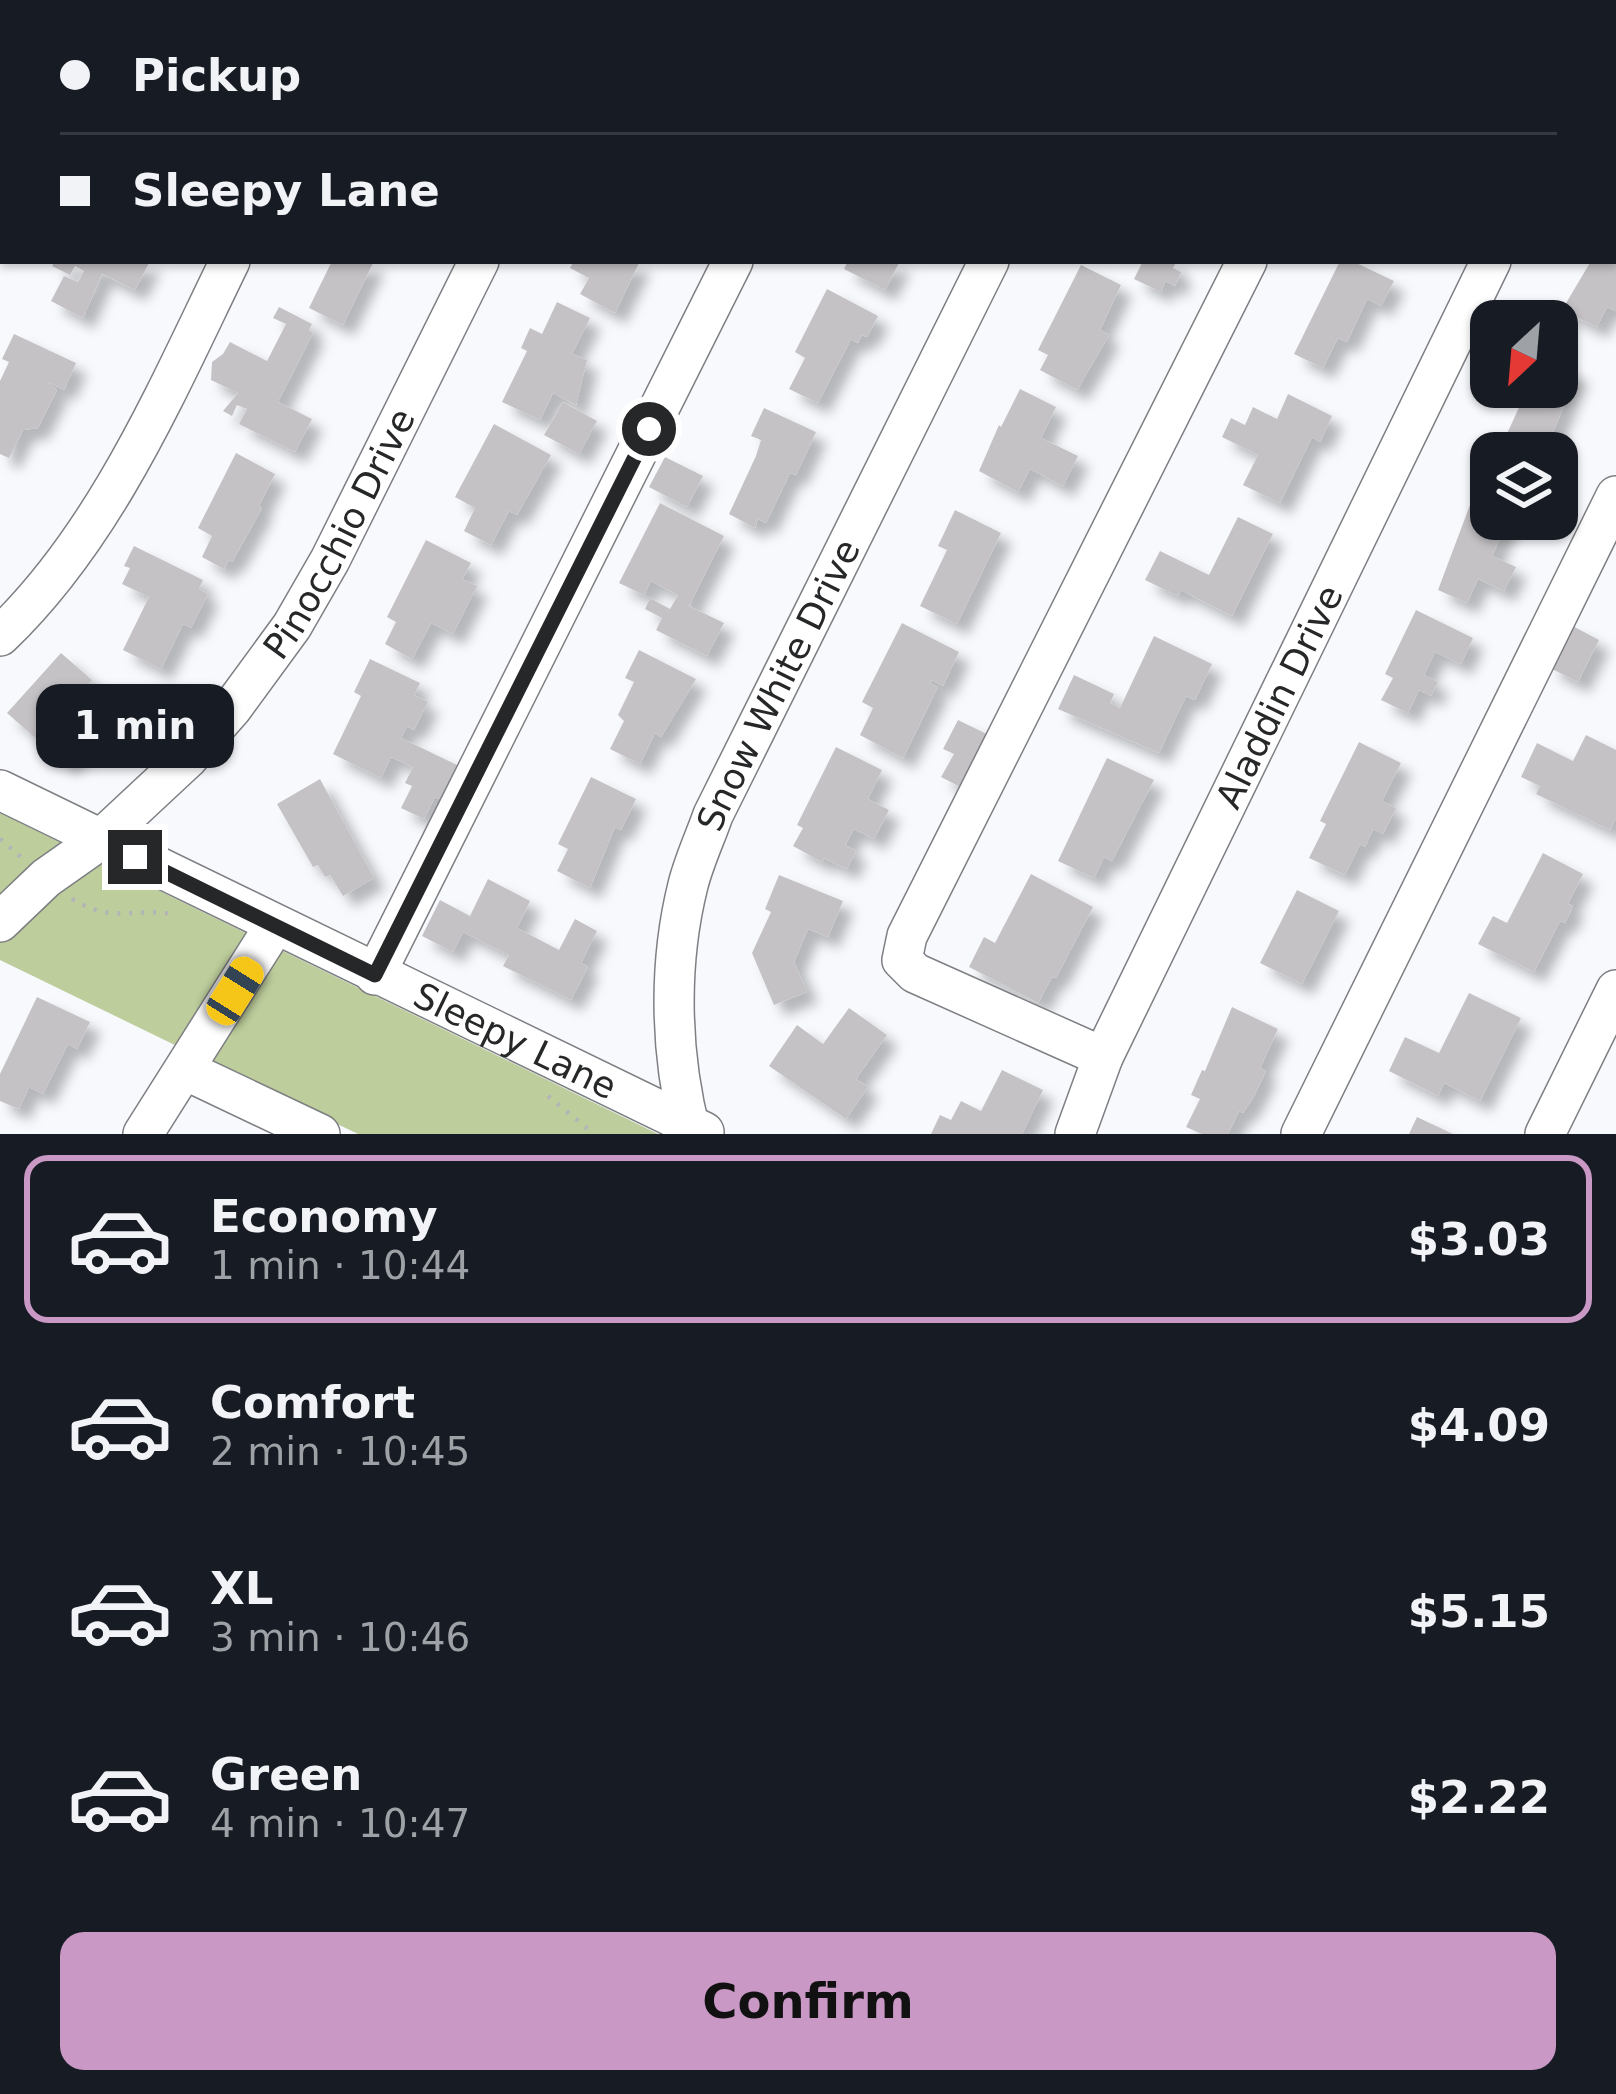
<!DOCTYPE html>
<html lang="en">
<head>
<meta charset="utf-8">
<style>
	body { margin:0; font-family:"DejaVu Sans",sans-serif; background:#20242c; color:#f1f3f6; height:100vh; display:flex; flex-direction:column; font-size:45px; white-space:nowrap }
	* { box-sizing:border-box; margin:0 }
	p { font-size:39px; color:#9ea1a6 }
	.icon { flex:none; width:66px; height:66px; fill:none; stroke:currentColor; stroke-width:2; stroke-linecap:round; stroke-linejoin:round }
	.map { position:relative; height:1134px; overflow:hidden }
	.drawer { display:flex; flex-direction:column; background:#171b24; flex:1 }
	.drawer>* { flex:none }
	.hud { position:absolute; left:0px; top:0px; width:1617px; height:264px; box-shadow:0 3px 9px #0004; display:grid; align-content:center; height:264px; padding:0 60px; background:#171b24 }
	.needle { width:78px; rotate:206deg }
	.fabs { position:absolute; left:1470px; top:300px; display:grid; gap:24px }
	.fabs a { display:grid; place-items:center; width:108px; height:108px; border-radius:24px; background:#171b24; box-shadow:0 3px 9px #0004; font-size:60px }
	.end { position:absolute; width:54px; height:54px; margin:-27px; border:15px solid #262728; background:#fff; box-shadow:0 0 0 6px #fff }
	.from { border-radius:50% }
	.bubble { position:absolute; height:84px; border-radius:24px; background:#171b24; box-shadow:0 3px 9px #0004; font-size:39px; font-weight:700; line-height:84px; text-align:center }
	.car { position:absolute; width:36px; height:72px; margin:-36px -18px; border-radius:15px; box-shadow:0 0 9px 3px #0007; background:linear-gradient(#f5c518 24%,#345 0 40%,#f5c518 0 76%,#345 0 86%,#f5c518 0) }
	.hud b { display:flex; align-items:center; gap:42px; height:114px; font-size:45px }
	.hud b+b { border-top:3px solid #363941 }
	.hud i { width:30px; height:30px; background:#f1f3f6 }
	ul { padding:21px 0 0; list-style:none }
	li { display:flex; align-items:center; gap:36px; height:168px; margin:0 24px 18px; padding:0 36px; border:6px solid transparent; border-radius:24px }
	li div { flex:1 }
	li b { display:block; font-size:45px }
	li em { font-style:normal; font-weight:700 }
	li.selected { border-color:#c998c4 }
	li>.icon { width:108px; height:108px; stroke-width:1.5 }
	.action { display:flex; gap:24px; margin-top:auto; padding:24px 60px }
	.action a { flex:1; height:138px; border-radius:24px; background:#c998c4; color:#111; font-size:48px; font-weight:700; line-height:138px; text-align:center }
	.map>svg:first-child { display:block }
</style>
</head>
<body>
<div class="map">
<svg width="1616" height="1134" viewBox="0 0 1616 1134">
	<defs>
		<filter id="shadow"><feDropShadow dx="11" dy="11" stdDeviation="6" flood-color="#0004"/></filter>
	</defs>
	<rect width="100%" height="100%" fill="#f7f9fd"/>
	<!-- green -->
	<path fill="#bdcd9b" d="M0,813L658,1134H358L0,960Z"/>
	<!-- building -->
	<path fill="#c5c2c5" filter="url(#shadow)" d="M55,261H150L135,290L102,274L83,318L51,301L64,276L78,282L84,271L75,266L70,275L52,266Z
		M332,261H374L343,325L309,308Z
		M574,261H640L615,313L580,294L589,278L570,268Z
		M848,261H900L885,290L844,269Z
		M1143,261H1177L1173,268L1181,272L1175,286L1165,281L1161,292L1134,279Z
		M1340,261H1352L1394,281L1381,306L1367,299L1347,342L1338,338L1323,368L1294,354Z
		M1591,261H1616V311L1607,307L1597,327L1562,310Z
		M1081,265L1121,285L1100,330L1109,335L1077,390L1040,370L1048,355L1038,350Z
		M827,289L878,316L867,337L862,335L858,343L851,339L818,403L789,389L805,358L795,352Z
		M557,302L590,318L572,354L587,360L576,405L553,393L540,420L502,402L527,351L521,348L530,328L542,334Z
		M279,307L312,324L309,330L313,333L278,402L312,419L295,452L239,424L247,409L237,405L232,416L223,411L238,393L211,380L212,362L223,354L230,342L267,361L286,324L273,318Z
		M14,334L76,363L64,390L46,381L57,390L38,428L23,430L9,458L0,454V381L9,362L2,359Z
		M1557,362L1578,372L1546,449L1541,447L1538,453H1498L1523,399L1519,398L1524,387H1557Z
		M1020,389L1056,407L1041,438L1078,456L1063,486L1030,469L1018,492L979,471L999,425L1001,427Z
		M1288,394L1332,416L1320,442L1312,437L1280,503L1243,485L1258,455L1222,437L1231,418L1245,425L1253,407L1277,419Z
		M563,402L597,421L579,454L544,435Z
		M764,408L816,432L796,475L790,473L766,523L758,519L755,528L729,514L756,456L761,440L751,436Z
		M494,424L551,455L517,515L509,511L491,545L464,531L475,508L455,497Z
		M236,453L275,474L259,506L262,508L232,562L228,560L224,569L202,557L212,536L198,528Z
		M665,457L703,476L687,507L649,487Z
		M1479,481L1491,486V519H1509L1492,556L1516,567L1504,591L1478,579L1467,603L1438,590Z
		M660,503L724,536L689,606L724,623L707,656L656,630L662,618L645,609L650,598L670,609L678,595L651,581L644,595L619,583Z
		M955,510L1001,533L957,624L920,606L947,550L938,546Z
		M1238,517L1273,534L1232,616L1181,590L1178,596L1145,580L1160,551L1209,575Z
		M426,540L471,563L462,579L477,586L453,634L431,623L412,659L385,644L396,622L387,617Z
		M134,546L203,580L199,589L208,594L191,628L183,624L161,669L123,650L149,597L122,584L130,568L124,566Z
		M1416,610L1473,638L1461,664L1435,652L1424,675L1438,682L1431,696L1419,690L1408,713L1381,700L1393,678L1385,674Z
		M902,623L959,652L943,686L932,680L930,683L938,687L903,758L860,735L873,708L862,702Z
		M1569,624L1599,640L1578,682L1548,667Z
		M1154,636L1212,664L1195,700L1186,696L1159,753L1058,709L1074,675L1114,694L1110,703L1120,708Z
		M639,650L696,679L661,737L655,733L640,764L610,749L624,721L618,715L634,682L625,678Z
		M61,653L92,680L65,711L92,735L66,765L7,713Z
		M370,659L420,683L414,695L428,702L414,730L407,726L401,738L457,765L440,799L435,797L424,819L401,808L412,786L405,783L413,767L391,757L381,778L333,754L361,696L354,692Z
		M958,720L999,740L972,793L941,777L954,754L943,749Z
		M1586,735L1616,750V818L1610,830L1536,794L1540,786L1521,777L1537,743L1573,761Z
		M1359,742L1401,763L1382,801L1396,808L1383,834L1373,829L1365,847L1360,844L1345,875L1309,858L1326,824L1320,821Z
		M836,747L882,770L868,799L889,810L874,839L854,829L845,845L856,851L847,869L824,858L822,862L793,846L803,828L797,825Z
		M1107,758L1154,780L1112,861L1104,857L1094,878L1058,861Z
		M591,777L636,799L621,830L615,827L590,888L557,871L568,849L558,844Z
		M320,779L374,878L343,896L330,875L325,877L318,865L313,867L277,804Z
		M1543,853L1583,874L1568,904L1573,906L1565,923L1560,921L1534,972L1478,944L1493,916L1507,923Z
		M1031,874L1093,907L1056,978L1052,977L1038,1003L969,967L984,937L995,943Z
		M779,875L843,901L828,937L808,929L794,962L807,992L774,1005L752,953L771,912L765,909Z
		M488,879L530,901L517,928L559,950L575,919L597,931L581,963L588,967L571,1000L503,966L509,955L463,932L453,952L422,936L440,900L470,916Z
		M1297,890L1339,911L1302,984L1260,963Z
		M1469,993L1521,1018L1480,1101L1444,1083L1438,1096L1389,1071L1405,1037L1439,1053Z
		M37,997L90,1022L77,1049L68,1044L43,1094L29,1087L19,1109L0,1101V1074Z
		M1232,1007L1278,1029L1260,1068L1266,1071L1253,1098L1243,1113L1239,1111L1228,1134H1202L1186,1127L1200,1099L1191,1095L1202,1070L1205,1071Z
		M849,1008L887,1035L856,1079L868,1087L846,1119L769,1066L797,1025L823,1044Z
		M1002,1070L1043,1090L1022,1134H931L940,1115L951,1120L961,1101L981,1111Z
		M1417,1117L1453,1134H1409Z"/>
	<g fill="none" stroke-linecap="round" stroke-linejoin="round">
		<!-- minor casing -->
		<g stroke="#7d7f83" stroke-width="42">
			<g id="minor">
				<path d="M93,3L94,0"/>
				<path d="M357,3L358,0"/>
				<path d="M608,3L610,0"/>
				<path d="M862,3L864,0"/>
				<path d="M1117,3L1119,0"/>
				<path d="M1377,3L1378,0"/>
				<path d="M1614,20L1616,17"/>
				<path d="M0,189L3,183"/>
				<path d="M0,636C106,535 167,390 230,261"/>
				<path id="s1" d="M0,790L704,1132"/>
				<path id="s2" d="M0,922L46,878L100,840L187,759L232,708L292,626L330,560L479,261"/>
				<path d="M375,975L733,261"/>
				<path d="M1103,1057L915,973L902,960L907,936L1247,261"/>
				<path d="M185,1070L320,1134"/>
				<path d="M143,1134L275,925"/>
				<path id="s3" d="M691,1134C670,1054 668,965 688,885C694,861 705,838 713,815L989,261"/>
				<path id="s4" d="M1075,1134L1103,1057L1491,261"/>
				<path d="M1301,1134L1616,496"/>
				<path d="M1545,1134L1616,990"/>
			</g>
		</g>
		<!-- path -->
		<path stroke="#b3b4b7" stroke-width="4.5" stroke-dasharray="3 9" stroke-linecap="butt" d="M0,839L22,858
			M72,899C115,925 135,906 177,915
			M548,1096L594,1134"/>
		<!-- minor -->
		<use href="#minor" stroke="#fff" stroke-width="39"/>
	</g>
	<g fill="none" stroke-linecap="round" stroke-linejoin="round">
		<!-- route -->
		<path stroke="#262728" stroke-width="15" d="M135,857L375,975L649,429"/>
	</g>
	<g text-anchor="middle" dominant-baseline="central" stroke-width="12" stroke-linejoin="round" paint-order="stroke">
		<!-- street labels -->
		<g font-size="36" fill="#262728" stroke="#fff">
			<text stroke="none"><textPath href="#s2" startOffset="522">Pinocchio Drive</textPath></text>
			<text stroke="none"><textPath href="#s3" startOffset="471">Snow White Drive</textPath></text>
			<text stroke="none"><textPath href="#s4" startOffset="483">Aladdin Drive</textPath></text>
			<text stroke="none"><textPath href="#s1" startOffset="573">Sleepy Lane</textPath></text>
		</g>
	</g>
</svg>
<div class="fabs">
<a><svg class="needle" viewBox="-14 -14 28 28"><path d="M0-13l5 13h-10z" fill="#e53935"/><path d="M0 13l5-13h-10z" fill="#9ea1a6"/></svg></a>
<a><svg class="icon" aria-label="layers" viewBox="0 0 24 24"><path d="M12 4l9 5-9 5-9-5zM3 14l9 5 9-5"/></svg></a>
</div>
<i class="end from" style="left:649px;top:429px"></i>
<i class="end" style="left:135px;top:857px"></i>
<div class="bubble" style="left:36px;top:684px;width:198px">1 min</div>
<i class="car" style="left:235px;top:991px;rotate:32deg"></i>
<div class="hud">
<b><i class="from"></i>Pickup</b>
<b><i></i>Sleepy Lane</b>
</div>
</div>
<section class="drawer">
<ul>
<li class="selected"><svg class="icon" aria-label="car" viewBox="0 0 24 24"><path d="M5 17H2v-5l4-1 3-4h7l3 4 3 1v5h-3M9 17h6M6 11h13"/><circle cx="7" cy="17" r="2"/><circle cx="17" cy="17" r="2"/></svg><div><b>Economy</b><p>1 min · 10:44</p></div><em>$3.03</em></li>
<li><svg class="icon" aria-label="car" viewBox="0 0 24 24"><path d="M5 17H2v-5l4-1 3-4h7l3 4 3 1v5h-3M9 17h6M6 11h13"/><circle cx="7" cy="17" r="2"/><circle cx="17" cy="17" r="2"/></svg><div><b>Comfort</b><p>2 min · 10:45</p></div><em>$4.09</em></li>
<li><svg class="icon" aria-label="car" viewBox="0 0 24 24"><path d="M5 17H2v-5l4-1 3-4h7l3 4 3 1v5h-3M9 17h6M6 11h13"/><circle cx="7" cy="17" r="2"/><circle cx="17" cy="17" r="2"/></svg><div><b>XL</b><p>3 min · 10:46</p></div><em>$5.15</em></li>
<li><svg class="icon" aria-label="car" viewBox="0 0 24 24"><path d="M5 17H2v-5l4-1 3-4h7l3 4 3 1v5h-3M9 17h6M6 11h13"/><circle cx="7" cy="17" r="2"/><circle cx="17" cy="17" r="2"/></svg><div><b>Green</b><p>4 min · 10:47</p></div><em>$2.22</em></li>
</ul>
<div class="action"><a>Confirm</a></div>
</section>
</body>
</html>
